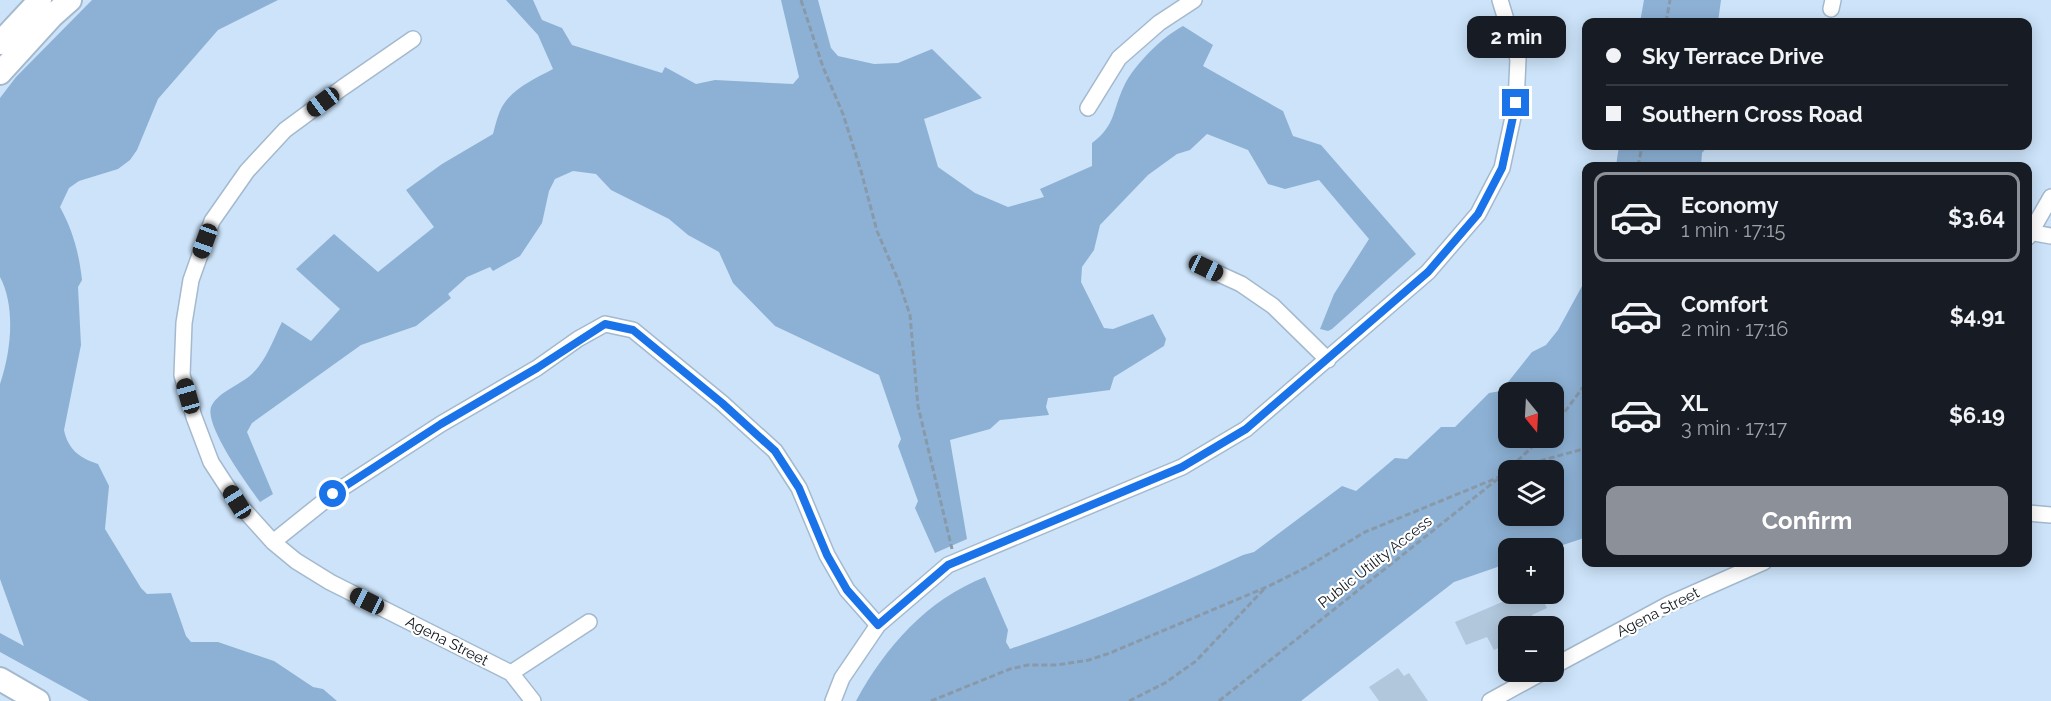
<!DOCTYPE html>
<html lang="en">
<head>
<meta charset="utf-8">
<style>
	body { margin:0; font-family:Raleway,sans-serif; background:#20242c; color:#f1f3f6; height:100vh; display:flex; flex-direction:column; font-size:22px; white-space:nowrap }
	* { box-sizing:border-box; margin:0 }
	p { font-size:20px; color:#9ea1a6 }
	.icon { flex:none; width:33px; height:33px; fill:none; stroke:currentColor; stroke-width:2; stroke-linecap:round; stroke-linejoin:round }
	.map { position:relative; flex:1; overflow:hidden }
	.sheet { position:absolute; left:1582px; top:162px; width:450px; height:405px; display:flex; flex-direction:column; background:#171b24; border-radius:12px; box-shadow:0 3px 15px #0003 }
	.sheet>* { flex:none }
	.hud { position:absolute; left:1582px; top:18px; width:450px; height:132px; border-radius:12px; box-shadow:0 3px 15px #0003; display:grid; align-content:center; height:132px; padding:0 24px; background:#171b24 }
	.needle { width:39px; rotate:162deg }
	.controls { position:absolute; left:1498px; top:382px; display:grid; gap:12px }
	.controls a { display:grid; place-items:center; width:66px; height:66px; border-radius:12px; background:#171b24; box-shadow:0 3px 15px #0003; font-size:30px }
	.end { position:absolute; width:27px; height:27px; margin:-14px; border:8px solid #1a73e8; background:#fff; box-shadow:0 0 0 3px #fff }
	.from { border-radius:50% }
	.bubble { position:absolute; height:42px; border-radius:12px; background:#171b24; box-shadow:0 3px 15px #0003; font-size:20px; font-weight:700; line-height:42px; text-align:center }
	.car { position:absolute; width:18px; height:36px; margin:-18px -9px; border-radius:8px; box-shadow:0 0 4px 2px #0007; background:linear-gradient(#222 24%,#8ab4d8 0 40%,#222 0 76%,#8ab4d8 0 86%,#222 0) }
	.hud b { display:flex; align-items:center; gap:21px; height:57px; font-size:22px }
	.hud b+b { border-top:2px solid #363941 }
	.hud i { width:15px; height:15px; background:#f1f3f6 }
	ul { padding:10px 0 0; list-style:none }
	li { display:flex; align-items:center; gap:18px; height:90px; margin:0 12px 9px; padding:0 12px; border:3px solid transparent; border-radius:12px }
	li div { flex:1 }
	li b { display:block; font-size:22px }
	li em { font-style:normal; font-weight:700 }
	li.selected { border-color:#8c9099 }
	li>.icon { width:54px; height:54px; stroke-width:1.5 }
	.cta { display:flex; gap:12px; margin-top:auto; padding:12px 24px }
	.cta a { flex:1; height:69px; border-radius:12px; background:#8c9099; color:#fff; font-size:24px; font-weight:700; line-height:69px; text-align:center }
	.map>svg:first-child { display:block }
</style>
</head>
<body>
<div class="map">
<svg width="2051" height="701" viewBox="0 0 2051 701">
	<rect width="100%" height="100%" fill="#cce3f9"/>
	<!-- green -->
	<path fill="#8db1d4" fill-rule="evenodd" d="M92,0H278L218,30L158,99L137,150L130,160L118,169L79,181L69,188L60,207C73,231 79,253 82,280L78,287L81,345L64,430C68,449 79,458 98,464L109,486L105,529L141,588L147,594L171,593L186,636L191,642H218L274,661L313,687L323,689L337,701H89L0,652V633L24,646L0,579V384C11,352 16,307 0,277V98L16,77Z
		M506,0H533L542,20L562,28L572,45L662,73L665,67L696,84L715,80L793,84L799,77L781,0H818L831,48L838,56L874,64L898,63L932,49L982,98L924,119L938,167L975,193L1008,207L1044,197L1040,189L1092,166V143C1116,125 1112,111 1124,86C1134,65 1162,37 1183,26L1213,45L1203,66L1283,111L1293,136L1321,145L1416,254L1332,329L1328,331L1320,329L1334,294L1369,239L1319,180L1285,189L1268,184L1248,150L1207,134L1190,150L1177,154L1148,175L1100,225L1094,250L1082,267L1081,282L1104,328L1113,329L1153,314L1166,339L1164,346L1114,377L1110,390L1048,398L1046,407L1049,415L1000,420L990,429L950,440L967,539L935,553L915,508L918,501L898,446L901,439L879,375L775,326L733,283L719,252L688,235L669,219L611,190L596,174L573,171L555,179L549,191L542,223L520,256L493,271L490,267L467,277L448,294L451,298L416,326L361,345L252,423L247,432L273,494L260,502C249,487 201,422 212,405C220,391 240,385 252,374C266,361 273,340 282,322L311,341L340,309L296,269L334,234L378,272L434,227L406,190L442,164L493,134C495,126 497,118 500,111C510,89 533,80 553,69L538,35Z
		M1644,0H1721L1718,22H1640Z
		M1619,146H1708L1702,153L1701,166H1616Z
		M1587,277V537L1551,549H1509V563L1454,582L1301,701H856C886,646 927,600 985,577L1008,630L1006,642L1010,649C1090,622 1167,590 1243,555L1254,552L1342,486L1356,491L1395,458L1407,459L1441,427H1455L1489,393L1501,391L1532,352L1546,345L1558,330ZM1509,393H1554V438H1509ZM1509,471H1554V516H1509Z"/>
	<!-- building -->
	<path fill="#b1c7dc" d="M1513,594H1540L1547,608L1532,615L1537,627H1509V643L1494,650L1487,637L1466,645L1455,622L1514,597Z
		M1398,668L1404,676L1409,673L1428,701H1379L1369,687Z"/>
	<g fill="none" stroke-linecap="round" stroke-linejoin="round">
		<!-- minor casing -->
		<g stroke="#a4b9ce" stroke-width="18">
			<path id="minor" d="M1831,9L1833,0
				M413,39L342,88L285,130L247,171L212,221L191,280L184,323L182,375L194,417L211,462L237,502L273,542L296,561L330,582L511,673L533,701
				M1088,108L1119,58L1159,23L1194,0
				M2028,232L2051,236
				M2028,237L2051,197
				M1206,268L1241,284L1273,306L1328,360
				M2028,513L2051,515
				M273,542L333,494L441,424L537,368L578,339L605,324L633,330L722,403L775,451L799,488L827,555L847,590L878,625
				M1554,666L1669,604L1764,562
				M511,673L589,622
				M833,701L842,678L878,625L948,565L1182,467L1246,429L1428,272L1478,214L1502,168L1516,103L1518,59L1500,0
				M1490,701L1543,672"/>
		</g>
		<!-- secondary casing -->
		<g stroke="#a4b9ce" stroke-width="26">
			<path id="secondary" d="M0,43L40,0
				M0,73L52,16L70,0
				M0,679L38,701"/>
		</g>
		<!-- path -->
		<path stroke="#89a" stroke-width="3" stroke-dasharray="6 3" stroke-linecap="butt" d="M801,0L823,67L843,114L861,171L877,231L899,282L910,315L918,406L952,549
			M1666,22L1670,0
			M1638,166L1642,146
			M1554,426L1587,382
			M1515,471L1543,460L1587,448
			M1504,473L1542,438
			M931,701L1010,669L1028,665H1057L1089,660L1110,653L1269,586L1305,568L1365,532L1509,473
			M1129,701L1165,683L1196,661L1265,588
			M1219,701L1499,478"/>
		<!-- minor -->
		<use href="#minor" stroke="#fff" stroke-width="15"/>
		<!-- secondary -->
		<use href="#secondary" stroke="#fff" stroke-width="22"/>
	</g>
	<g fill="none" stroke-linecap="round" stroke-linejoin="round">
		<!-- route -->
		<path stroke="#1a73e8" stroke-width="8" d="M333,494L441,424L537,368L605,324L633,330L722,403L775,451L799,488L827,555L847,590L878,625L948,565L1182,467L1246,429L1428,272L1478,214L1502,168L1516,103"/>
	</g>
	<g text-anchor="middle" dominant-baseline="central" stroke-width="4.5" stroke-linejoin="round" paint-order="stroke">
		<!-- street labels -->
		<g font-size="15" fill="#0f161e" stroke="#fff">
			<text transform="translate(1375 562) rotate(-38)">Public Utility Access</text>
			<text transform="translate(1658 612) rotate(-27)">Agena Street</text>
			<text transform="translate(447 641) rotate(27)">Agena Street</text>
		</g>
	</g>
</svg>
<div class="controls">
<a><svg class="needle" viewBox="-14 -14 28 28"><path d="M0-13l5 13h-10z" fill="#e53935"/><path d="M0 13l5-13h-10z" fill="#9ea1a6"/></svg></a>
<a><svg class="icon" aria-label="layers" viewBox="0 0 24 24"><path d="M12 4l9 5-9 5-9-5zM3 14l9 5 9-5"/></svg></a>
<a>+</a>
<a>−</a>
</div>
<i class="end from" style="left:333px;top:494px"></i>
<i class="end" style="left:1516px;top:103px"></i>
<div class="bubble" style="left:1467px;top:16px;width:99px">2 min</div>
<i class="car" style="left:323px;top:102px;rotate:233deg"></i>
<i class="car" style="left:205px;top:241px;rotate:200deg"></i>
<i class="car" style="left:1206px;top:268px;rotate:115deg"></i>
<i class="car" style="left:188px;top:396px;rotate:344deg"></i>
<i class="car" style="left:237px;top:502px;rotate:328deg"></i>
<i class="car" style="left:367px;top:601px;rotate:297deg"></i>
<div class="hud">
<b><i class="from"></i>Sky Terrace Drive</b>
<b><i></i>Southern Cross Road</b>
</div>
<section class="sheet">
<ul>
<li class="selected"><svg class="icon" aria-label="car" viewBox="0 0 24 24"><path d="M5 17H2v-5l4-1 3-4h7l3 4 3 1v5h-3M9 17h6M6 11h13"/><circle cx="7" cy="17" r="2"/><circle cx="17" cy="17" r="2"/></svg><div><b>Economy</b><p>1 min · 17:15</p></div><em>$3.64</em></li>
<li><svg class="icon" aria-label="car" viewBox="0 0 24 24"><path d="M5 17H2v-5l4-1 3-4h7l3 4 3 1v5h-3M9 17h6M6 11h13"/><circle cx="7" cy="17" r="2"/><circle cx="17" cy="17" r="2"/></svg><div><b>Comfort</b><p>2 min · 17:16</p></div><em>$4.91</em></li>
<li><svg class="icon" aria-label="car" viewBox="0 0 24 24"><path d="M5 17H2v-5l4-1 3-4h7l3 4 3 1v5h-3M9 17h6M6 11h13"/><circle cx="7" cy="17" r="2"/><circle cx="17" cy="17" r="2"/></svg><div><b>XL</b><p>3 min · 17:17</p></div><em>$6.19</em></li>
</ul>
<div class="cta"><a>Confirm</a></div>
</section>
</div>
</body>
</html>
